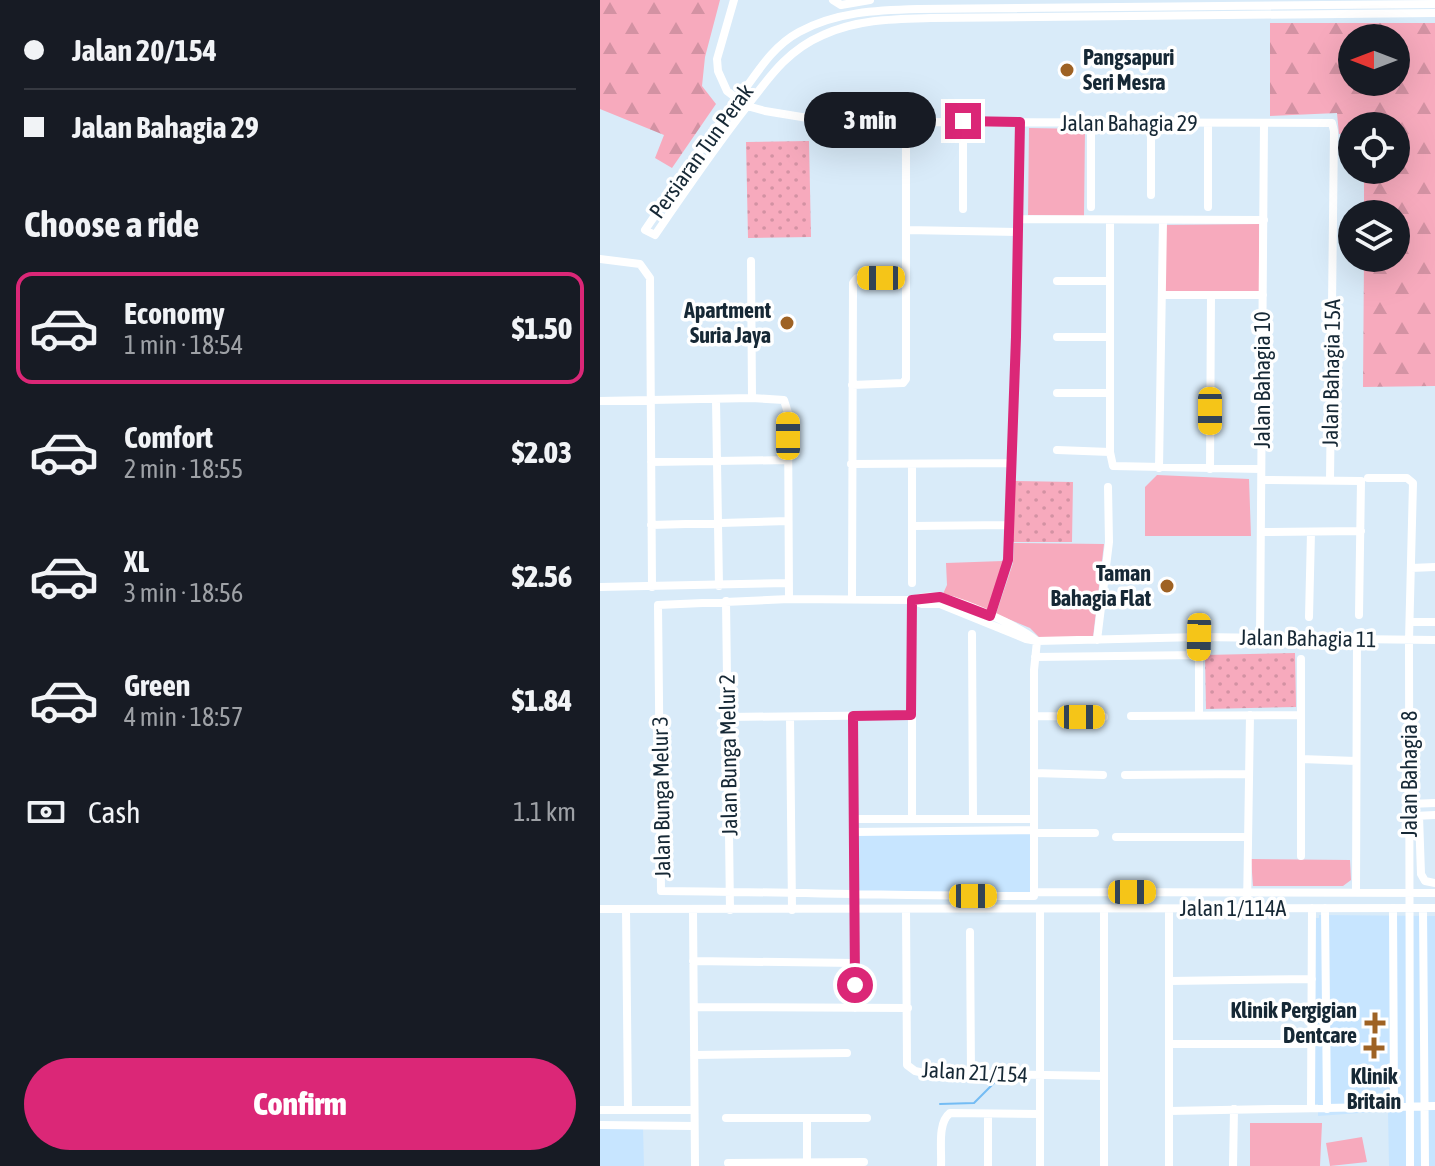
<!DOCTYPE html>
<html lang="en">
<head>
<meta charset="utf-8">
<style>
	body { margin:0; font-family:"Asap Condensed",sans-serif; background:#20242c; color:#f1f3f6; height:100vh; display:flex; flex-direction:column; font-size:30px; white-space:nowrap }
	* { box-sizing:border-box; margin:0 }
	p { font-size:26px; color:#9ea1a6 }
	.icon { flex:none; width:44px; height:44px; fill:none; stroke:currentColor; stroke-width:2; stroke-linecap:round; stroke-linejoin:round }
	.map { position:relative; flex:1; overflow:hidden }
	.panel { display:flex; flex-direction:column; background:#171b24; width:600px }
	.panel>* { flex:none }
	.top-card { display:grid; align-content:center; height:176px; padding:0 24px; background:#171b24 }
	.needle { width:52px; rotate:270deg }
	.tools { position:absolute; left:738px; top:24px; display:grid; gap:16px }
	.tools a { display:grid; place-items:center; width:72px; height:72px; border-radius:50%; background:#171b24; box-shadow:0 8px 32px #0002; font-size:40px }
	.end { position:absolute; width:36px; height:36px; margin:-18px; border:10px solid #db2777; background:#fff; box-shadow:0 0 0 4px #fff }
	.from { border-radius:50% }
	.bubble { position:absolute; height:56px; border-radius:28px; background:#171b24; box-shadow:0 8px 32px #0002; font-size:26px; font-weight:800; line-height:56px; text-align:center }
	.car { position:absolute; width:24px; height:48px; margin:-24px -12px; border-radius:10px; box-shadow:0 0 6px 2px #0007; background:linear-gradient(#f5c518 24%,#345 0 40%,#f5c518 0 76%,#345 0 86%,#f5c518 0) }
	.top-card b { display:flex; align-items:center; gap:28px; height:76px; font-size:30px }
	.top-card b+b { border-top:2px solid #363941 }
	.top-card i { width:20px; height:20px; background:#f1f3f6 }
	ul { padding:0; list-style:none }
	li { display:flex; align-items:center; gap:24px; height:112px; margin:0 16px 12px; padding:0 8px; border:4px solid transparent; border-radius:16px }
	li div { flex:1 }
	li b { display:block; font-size:30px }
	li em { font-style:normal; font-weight:800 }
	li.selected { border-color:#db2777 }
	li>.icon { width:72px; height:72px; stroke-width:1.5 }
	h2 { padding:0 24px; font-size:36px; line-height:96px }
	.pay { display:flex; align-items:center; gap:20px; height:88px; padding:0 24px; font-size:30px }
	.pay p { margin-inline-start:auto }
	.cta { display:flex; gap:16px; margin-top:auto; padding:16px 24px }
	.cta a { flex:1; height:92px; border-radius:48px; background:#db2777; color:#fff; font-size:32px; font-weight:800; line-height:92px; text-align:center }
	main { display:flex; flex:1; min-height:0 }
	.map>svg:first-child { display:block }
</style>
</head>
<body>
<main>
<section class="panel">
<div class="top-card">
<b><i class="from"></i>Jalan 20/154</b>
<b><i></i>Jalan Bahagia 29</b>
</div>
<h2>Choose a ride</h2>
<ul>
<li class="selected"><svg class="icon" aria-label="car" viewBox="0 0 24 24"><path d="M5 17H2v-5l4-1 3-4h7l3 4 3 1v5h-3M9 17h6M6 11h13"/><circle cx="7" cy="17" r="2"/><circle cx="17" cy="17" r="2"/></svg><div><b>Economy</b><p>1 min · 18:54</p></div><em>$1.50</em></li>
<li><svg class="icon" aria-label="car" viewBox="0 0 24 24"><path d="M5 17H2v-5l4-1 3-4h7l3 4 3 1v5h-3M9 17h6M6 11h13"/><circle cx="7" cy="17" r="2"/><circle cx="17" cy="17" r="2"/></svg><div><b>Comfort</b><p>2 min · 18:55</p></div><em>$2.03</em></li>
<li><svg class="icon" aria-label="car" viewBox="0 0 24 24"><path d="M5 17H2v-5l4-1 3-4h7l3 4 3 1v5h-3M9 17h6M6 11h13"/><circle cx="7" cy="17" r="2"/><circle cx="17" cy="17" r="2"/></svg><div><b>XL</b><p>3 min · 18:56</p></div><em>$2.56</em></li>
<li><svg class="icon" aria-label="car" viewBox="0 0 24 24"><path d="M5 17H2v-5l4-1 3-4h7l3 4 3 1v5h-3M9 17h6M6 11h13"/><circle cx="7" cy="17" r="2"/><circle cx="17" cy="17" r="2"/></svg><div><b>Green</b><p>4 min · 18:57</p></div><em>$1.84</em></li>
</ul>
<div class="pay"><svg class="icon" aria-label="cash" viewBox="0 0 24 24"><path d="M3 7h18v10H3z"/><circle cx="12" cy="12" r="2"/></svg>Cash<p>1.1 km</p></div>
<div class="cta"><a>Confirm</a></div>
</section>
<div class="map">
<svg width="835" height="1166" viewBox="0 0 835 1166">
	<defs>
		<pattern id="grass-dots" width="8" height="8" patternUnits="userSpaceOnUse" patternTransform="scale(2)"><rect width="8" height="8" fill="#f7aabd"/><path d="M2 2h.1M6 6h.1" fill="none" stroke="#d392a3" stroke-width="1.8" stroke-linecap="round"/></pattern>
		<pattern id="forest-firs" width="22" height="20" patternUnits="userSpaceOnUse" patternTransform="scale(2)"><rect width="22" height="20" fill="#f7aabd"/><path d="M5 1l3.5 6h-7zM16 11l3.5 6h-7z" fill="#d392a3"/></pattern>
	</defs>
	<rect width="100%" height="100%" fill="#d9ebf9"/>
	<!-- built -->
	<path fill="#c7e5ff" d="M431,832V893H258L257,834Z
		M719,915L835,916V1166H789L788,1111L718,1116V1104H714L712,918H719Z
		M0,1128H43L44,1166H0Z"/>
	<!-- grass -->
	<path fill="url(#grass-dots)" d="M209,141L211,237L148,238L146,142Z
		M414,481L473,482L472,542H413Z
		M695,653L696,707L606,709L605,655Z"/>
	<!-- forest -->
	<path fill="url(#forest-firs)" fill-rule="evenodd" d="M0,0H120L105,57L102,86L116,104L72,168L55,158L64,135L0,109Z
		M670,23H835V386L763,387L764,258H796V214H764V170H796V126H752V133L739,134L737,113L670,116ZM752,38H796V82H752Z"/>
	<!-- park -->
	<path fill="#f7aabd" d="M429,128L485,129L484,216L428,215Z
		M659,224V292H563L564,225Z
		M557,475L649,479L651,536H545V487Z
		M414,543L504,544L493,637L440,638L430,628L396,614L413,563Z
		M403,561L388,612L342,596L347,585L346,563Z
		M651,859L750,860L751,880L743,886H653Z
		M650,1123H722L720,1166H650Z
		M762,1137L767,1162L730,1166L726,1143Z"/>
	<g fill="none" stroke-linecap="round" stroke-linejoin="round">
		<!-- stream -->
		<path stroke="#74bcf4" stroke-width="2" d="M340,1104L374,1103L398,1079"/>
		<!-- minor -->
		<path stroke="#fff" stroke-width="8" d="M134,0L117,59L118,71L127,91L147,106L165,111L220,120L306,122L732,123L734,131L730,480
			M233,0L241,5L270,0
			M835,4L318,9C277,10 235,12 199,32C171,47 156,75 137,100C105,142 75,186 45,230L55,235C85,191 115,147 148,105C170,76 188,50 223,35C258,19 294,19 331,18L835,13
			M491,123V207
			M551,195V123
			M608,207V123
			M363,209V121
			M419,219L664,220
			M510,221V452L513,466L661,469
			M306,230L419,232
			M0,259L40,264L50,278L52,587
			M151,261L152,398
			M457,281H510
			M562,295H663
			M457,337H510
			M252,385L303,383L306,379V122
			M457,393H510
			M116,400L119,586
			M0,401L152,398L184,400L188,413L189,599
			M457,450L510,452
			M51,462L188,460
			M251,464L411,463
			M312,464V583
			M559,468L563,221
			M610,469L611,295
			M768,478H807L813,483L809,640L810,1166
			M662,480L761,481L759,615
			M51,525L188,521
			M313,526L409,525
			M661,532L761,531
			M811,568L835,567
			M0,587L188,583
			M252,599L253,283L257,278H305
			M313,600C321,597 330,596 338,597C361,600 419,626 437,641
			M126,601L130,910
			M709,617L711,532
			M388,622L408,560L416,337L420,122
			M810,622H835
			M372,634L373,819
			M599,637V715
			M660,638L664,123
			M497,640L509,542L508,487
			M435,657L599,655
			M253,716L255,1008
			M434,716L504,717
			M531,716L701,715
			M128,717L311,715
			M190,717L192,910
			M701,759L756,761
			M434,773L503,775
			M525,775L649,774
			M809,804L835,803
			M814,816L835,815
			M819,816L821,874L825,881L835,883
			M254,819H434
			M312,819V600
			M254,832L434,830
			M434,833H495
			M516,837H648
			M701,856V659
			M434,892L835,893
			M756,893L757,640
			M434,896C309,896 186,892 61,891L58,605L189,599L312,600L322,604H340L426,639L437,641L599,637L835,640
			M434,896V670L437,641
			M647,908L650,715
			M725,908L727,1109
			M793,908L794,1108
			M823,908L825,1166
			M0,909L835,908
			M26,909L28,1110
			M306,909L307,1065L315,1071L324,1073L504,1076
			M440,909V1166
			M504,909V1166
			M569,909V1166
			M93,910L95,1166
			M370,932L371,1074
			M93,961L255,963
			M569,981L712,979
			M94,1007L308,1008
			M569,1044H711
			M94,1055L247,1053
			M711,1108L712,908
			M0,1110H94
			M569,1111L835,1106
			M388,1114V1166
			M126,1118H267
			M0,1125L94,1126
			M128,1163L264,1162
			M207,1165V1118
			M341,1166C342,1150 337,1123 350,1113L440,1114
			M633,1166L634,1109"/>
	</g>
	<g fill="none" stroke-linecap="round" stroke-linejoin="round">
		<!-- route -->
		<path stroke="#db2777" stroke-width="10" d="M255,985L253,716L311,715L312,600L340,597L390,616L408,560L416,337L420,122L363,121"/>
	</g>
	<!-- markers -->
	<g fill="#9e6224" stroke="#fff" stroke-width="3">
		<circle cx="467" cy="70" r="8"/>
		<circle cx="187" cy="323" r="8"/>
		<circle cx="567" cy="586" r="8"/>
		<path d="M771 1011h8v8h8v8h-8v8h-8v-8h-8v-8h8z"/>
		<path d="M770 1036h8v8h8v8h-8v8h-8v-8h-8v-8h8z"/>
	</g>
	<g text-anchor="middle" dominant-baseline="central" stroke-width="7" stroke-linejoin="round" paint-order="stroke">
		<!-- poi labels -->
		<g font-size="22" font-weight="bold" fill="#162835" stroke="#fff" text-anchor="end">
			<text x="483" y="57" text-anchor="start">Pangsapuri<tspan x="483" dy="25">Seri Mesra</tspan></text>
			<text x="171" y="310">Apartment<tspan x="171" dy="25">Suria Jaya</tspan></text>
			<text x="551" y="573">Taman<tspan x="551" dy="25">Bahagia Flat</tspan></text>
			<text x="757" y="1010">Klinik Pergigian<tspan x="757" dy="25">Dentcare</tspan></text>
			<text x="774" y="1076" text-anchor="middle">Klinik<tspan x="774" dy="25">Britain</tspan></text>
		</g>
		<!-- street labels -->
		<g font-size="22" fill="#162835" stroke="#fff">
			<text x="529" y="123">Jalan Bahagia 29</text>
			<text transform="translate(101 151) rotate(-54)">Persiaran Tun Perak</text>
			<text transform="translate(731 373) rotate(-89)">Jalan Bahagia 15A</text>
			<text transform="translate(662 380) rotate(-90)">Jalan Bahagia 10</text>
			<text transform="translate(708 638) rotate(1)">Jalan Bahagia 11</text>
			<text transform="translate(128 755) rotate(-91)">Jalan Bunga Melur 2</text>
			<text transform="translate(809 774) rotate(-90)">Jalan Bahagia 8</text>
			<text transform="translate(61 797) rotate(-91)">Jalan Bunga Melur 3</text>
			<text x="633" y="908">Jalan 1/114A</text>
			<text transform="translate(375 1072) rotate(3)">Jalan 21/154</text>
		</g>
	</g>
</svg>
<div class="tools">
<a><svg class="needle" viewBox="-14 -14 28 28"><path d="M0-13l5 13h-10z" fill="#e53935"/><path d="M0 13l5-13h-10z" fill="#9ea1a6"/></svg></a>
<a><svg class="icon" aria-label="locate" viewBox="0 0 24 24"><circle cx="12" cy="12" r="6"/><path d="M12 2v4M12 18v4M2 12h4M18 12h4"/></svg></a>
<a><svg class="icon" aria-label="layers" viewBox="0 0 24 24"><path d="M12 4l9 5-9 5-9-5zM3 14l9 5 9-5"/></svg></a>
</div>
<i class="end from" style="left:255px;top:985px"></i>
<i class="end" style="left:363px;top:121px"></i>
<div class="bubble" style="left:204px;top:92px;width:132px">3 min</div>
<i class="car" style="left:281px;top:278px;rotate:270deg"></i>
<i class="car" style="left:610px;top:411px;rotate:180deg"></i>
<i class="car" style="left:188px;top:436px;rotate:0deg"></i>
<i class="car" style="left:599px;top:637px;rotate:181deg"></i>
<i class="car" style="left:481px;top:717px;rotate:90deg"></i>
<i class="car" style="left:532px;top:892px;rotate:90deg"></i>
<i class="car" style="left:373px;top:896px;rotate:90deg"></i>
</div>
</main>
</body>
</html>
